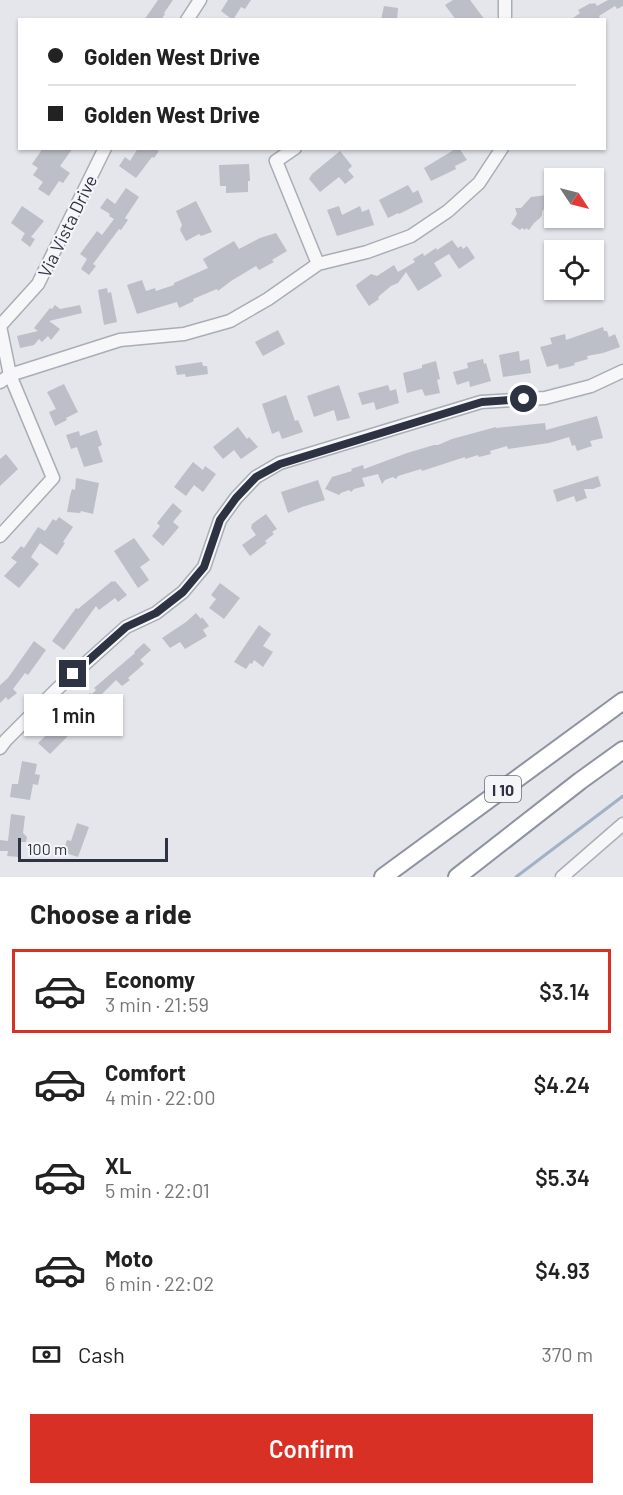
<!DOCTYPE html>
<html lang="en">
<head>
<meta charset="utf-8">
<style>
	body { margin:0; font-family:Barlow,sans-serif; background:#f2f2f2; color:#222; height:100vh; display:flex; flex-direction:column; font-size:22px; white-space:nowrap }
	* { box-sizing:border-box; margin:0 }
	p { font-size:20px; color:#767676 }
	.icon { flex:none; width:33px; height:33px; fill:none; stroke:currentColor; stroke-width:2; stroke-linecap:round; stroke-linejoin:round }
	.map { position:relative; height:877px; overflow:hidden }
	.panel { display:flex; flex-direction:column; background:#fff; flex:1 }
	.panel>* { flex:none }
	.hud { position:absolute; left:18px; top:18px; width:588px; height:132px; border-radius:0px; box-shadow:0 2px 4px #0004; display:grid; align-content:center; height:132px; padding:0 30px; background:#fff }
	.needle { width:39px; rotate:125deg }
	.buttons { position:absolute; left:544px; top:168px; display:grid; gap:12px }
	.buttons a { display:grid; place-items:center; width:60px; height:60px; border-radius:0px; background:#fff; box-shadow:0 2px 4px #0004; font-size:30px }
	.scale { position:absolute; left:18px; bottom:15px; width:150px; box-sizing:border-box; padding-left:6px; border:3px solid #2d3342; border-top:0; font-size:16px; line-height:21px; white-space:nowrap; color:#2d3342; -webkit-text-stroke:4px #f4f5f8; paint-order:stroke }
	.end { position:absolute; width:27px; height:27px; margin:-14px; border:8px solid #2d3342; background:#fff; box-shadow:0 0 0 3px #fff }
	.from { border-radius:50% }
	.bubble { position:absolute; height:42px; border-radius:0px; background:#fff; box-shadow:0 2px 4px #0004; font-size:20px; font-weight:600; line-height:42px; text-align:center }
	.hud b { display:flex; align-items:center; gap:21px; height:57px; font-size:22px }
	.hud b+b { border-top:2px solid #e0e0e0 }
	.hud i { width:15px; height:15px; background:#222 }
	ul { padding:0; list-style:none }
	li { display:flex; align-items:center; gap:18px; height:84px; margin:0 12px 9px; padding:0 18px; border:3px solid transparent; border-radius:0px }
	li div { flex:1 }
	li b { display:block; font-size:22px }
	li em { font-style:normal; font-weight:600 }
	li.selected { border-color:#d93025 }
	li>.icon { width:54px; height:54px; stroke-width:1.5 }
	h2 { padding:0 30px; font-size:27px; line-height:72px }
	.pay { display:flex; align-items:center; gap:15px; height:66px; padding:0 30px; font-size:22px }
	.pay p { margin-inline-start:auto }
	.cta { display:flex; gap:12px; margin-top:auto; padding:12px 30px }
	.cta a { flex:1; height:69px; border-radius:0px; background:#d93025; color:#fff; font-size:24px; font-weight:600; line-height:69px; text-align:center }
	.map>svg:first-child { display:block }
</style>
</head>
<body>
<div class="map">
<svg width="623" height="877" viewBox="0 0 623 877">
	<rect width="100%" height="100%" fill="#e4e6eb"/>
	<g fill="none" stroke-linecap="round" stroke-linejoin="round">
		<!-- stream -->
		<path stroke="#a3b1c7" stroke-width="3" d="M516,877L623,796"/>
	</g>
	<!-- building -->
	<path fill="#bcbfc7" d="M158,0H173L164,13L165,14L161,20H144Z
		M228,0H251L245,9L241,7L233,20L221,11Z
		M453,0H470L485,20H456L445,5Z
		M608,0H623V6L617,9L615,6L599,16L601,20H570L580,13L578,10L591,3V4L595,3L597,6Z
		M384,6L398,8L397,20H381Z
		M43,148H73L60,166L70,173L63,183L59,181L49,196L38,189L43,182L33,175L38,168L32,164Z
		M138,148H157L156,150L159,151L154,158L152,157L136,178L119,166L125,157L130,161Z
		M457,148H459L467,160L455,166L456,169L431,181L424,168Z
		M340,151L352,166L348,170L354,177L345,184L339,177L320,192L309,179L312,174Z
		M249,164L250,181H248V192L226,193V186H220L219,165Z
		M408,185L413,193L418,190L423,202L399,214L398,213L388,218L379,200Z
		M126,188L139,197L125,218L128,220L121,230L119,229L93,264L96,266L89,275L81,269L87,259L80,254L97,231L102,235L114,219L109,216L110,214L100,208L107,198L115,204Z
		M547,195L549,206L545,207L542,212V215L540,218L534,223L529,230L526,228L525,230L522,228L520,230L511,224L517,214L515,208H521L531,197Z
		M196,201L212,232L201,236L199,234L186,241L180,230L182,225L176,211Z
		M22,206L44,221L31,237L35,239L30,247L21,240L25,233L27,235L11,223Z
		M339,206L342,215L360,206L362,212L369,209L374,225L337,236L327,210Z
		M276,233L287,251L272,260L274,262L259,270L256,266L231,281L218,291L217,289L193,299L194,301L179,308L177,302L137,314L127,285L142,280L146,291L155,288L156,291L174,285V283L208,268L203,259L234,241L239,249L260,238Z
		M452,240L458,248L461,246L463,249L467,246L475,258L459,269L449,254L434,263L442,276L418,291L406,272L398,283L391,286L378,297L379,299L369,306L357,288L356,285L371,274L377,276L394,265L398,272L415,262L413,259L423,253L424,256L436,248L437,250Z
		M107,288L108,293L111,292L117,322L104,325L98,290Z
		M55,305L60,309L80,305L82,313L49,321L60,329L51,340L48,336L42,342L39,339L34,345L20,348L17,336L38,331L34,328L50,308L52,309Z
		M603,327L604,331H607L609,337L615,334L620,347L603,353L587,356L588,359L574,363L575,365L568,367L559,369L558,364L547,367L540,347L552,344L550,338L565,334L566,340Z
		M278,330L285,344L263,356L255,342Z
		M519,351L520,361L529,359L531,373L503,377L499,355Z
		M483,359L484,364L486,363L491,381L470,387L469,381L457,385L453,372L468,368L467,363Z
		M436,361L440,379L437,380L440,393L425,396L422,389L407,393L403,373L422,368V365Z
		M202,362L203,366H207L208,374L186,377L185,374L177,375L175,366Z
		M64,384L78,412L66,418L67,420L55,426L49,412L56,409L47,392Z
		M339,385L350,418L337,421L334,410L314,417L307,396Z
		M388,385L390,391L396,389L399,403L376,410L374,402L362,405L358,393Z
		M286,395L295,421L298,420L303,432L282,439L279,431L272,434L262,404Z
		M597,416L603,438L590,441L592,446L577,451L575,445L572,446L569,437L549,443L508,449L507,446L490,451L491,454L479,457L478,455L465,459V457L422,471L421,469L398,476L396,479L393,477L385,480L382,484L378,474L362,478L365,486L354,489L351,492L349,490L341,493L339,495L325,489L332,477L352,471L351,469L363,465L364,469L407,453L434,445H438L452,439L496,427V428L545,423L546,430Z
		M238,427L247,439L249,437L258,447L241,459L234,450L223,459L213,447Z
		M97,430L102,445L98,447L103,462L84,467L77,447L71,449L66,435L79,431L80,436Z
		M6,454L18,469L0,486V459Z
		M193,462L203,470L205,466L216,474L203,492L194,485L186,496L174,487Z
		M598,476L601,486L593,489H584L587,498L576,502L574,496L557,502L553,490Z
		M76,478L99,483L93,514L81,511L80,513L67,512L70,496L72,489L75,490Z
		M318,480L325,500L302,507L288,513L281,492Z
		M173,503L182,511L173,522L179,527L163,546L152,536L160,526L157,523Z
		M266,514L277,529L272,532L274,534L265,541L267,543L250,556L242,545L256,535L251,528L252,524Z
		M59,517L73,527L63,542L65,543L57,555L40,543L31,557L39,564L19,588L4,576L17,562L11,558L21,546L24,548L38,527L45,531L53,519L56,521Z
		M134,538L150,560L140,567L149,580L138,588L114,551Z
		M112,581L113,582L115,581L127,595L118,602L115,598L99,610L96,606L64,650L52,641L76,608L78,609Z
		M220,583L240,598L224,619L209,608L216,599L211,595Z
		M196,613L201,619L202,617L209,626L203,630L207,636L185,649L180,642L170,648L162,638L186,622Z
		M259,625L271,634L263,646L273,652L263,667L254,660L252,664L250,663L246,669L234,662Z
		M34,641L46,650L28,675L25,673L13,689L17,693L8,700L6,697L0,703V685L8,678Z
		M144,643L151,650L140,660L144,664L128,678L130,680L122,686L116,680L102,694L109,701L86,720L80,714L65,729L70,734L50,754L38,743L57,725L55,723L65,713L67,715L90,693L92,694L96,690L94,688L135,653L134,652Z
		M22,761L37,764L35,774L40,775L38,785L33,784L30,800L10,797L12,784H18Z
		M11,814L25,816L23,833L27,837L26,842H21L19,857L7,856L8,851H0V840L8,841Z
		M77,823L89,827L78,857L63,852L67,840L71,841Z"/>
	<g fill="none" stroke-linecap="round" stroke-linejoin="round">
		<!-- minor casing -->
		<g stroke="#a9adb5" stroke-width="15">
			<path id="minor" d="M505,0V20
				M187,20L200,0
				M295,148L276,161L318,264
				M0,382L10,375L120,340L184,334L230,321L268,299L318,264L367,252L411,236L448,211L479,183L502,148
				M0,536L53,478L10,375L0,326L38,284L105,148
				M0,748L6,740L56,690L126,627L156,613L183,592L204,567L220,520L236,498L256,477L280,463L481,402L545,398L591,386L623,371
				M562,877L623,824"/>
		</g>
		<!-- highway casing -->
		<g stroke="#8d93a0" stroke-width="20">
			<path id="highway" d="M383,877L623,701
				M457,877L580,781L623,750"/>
		</g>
		<!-- minor -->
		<use href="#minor" stroke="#f7f7f9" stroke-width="12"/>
		<!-- highway -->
		<use href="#highway" stroke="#fff" stroke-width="16"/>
	</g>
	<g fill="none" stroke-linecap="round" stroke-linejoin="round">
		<!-- route -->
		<path stroke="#2d3342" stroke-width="8" d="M73,674L126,627L156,613L183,592L204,567L220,520L236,498L256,477L280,464L482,402L524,399"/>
	</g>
	<g text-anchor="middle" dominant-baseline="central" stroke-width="4.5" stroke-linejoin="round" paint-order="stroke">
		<!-- shield labels -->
		<rect fill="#f4f5f8" stroke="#696d79" stroke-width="1.5" x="485" y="776" width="36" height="26" rx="4.5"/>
		<g font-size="16" font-weight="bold" fill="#2d3342">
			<text x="503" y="789">I 10</text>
		</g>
		<!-- street labels -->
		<g font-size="18" fill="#2d3342" stroke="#f4f5f8">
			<text transform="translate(67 226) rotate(-64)">Via Vista Drive</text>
		</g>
	</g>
</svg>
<div class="buttons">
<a><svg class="needle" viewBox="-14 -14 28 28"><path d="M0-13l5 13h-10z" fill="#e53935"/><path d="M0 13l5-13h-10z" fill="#767676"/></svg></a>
<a><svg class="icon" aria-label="locate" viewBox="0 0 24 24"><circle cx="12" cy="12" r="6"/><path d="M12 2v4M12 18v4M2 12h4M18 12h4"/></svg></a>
</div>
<div class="scale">100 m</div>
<i class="end from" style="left:524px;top:399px"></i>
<i class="end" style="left:73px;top:674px"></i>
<div class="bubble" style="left:24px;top:694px;width:99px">1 min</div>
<div class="hud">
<b><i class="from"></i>Golden West Drive</b>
<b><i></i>Golden West Drive</b>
</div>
</div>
<section class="panel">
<h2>Choose a ride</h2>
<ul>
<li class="selected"><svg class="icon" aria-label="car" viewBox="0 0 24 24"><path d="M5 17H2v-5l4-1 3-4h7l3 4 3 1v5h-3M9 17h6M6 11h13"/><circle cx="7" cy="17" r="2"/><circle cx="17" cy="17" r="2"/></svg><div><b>Economy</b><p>3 min · 21:59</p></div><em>$3.14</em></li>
<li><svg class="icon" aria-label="car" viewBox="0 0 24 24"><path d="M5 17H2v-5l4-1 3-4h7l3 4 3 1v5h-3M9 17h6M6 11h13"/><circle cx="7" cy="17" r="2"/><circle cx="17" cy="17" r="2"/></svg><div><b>Comfort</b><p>4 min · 22:00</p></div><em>$4.24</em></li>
<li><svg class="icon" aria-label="car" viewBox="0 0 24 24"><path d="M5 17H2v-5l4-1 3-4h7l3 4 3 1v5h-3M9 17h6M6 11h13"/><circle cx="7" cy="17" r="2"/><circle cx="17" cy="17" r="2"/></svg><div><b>XL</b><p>5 min · 22:01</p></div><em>$5.34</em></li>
<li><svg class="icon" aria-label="car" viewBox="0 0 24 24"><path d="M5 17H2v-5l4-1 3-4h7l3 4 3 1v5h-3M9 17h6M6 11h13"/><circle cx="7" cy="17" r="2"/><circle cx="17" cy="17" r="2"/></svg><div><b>Moto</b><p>6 min · 22:02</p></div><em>$4.93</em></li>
</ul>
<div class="pay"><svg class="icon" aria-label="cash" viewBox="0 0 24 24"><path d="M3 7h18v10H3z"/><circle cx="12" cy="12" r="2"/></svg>Cash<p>370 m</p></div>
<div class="cta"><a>Confirm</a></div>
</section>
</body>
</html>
